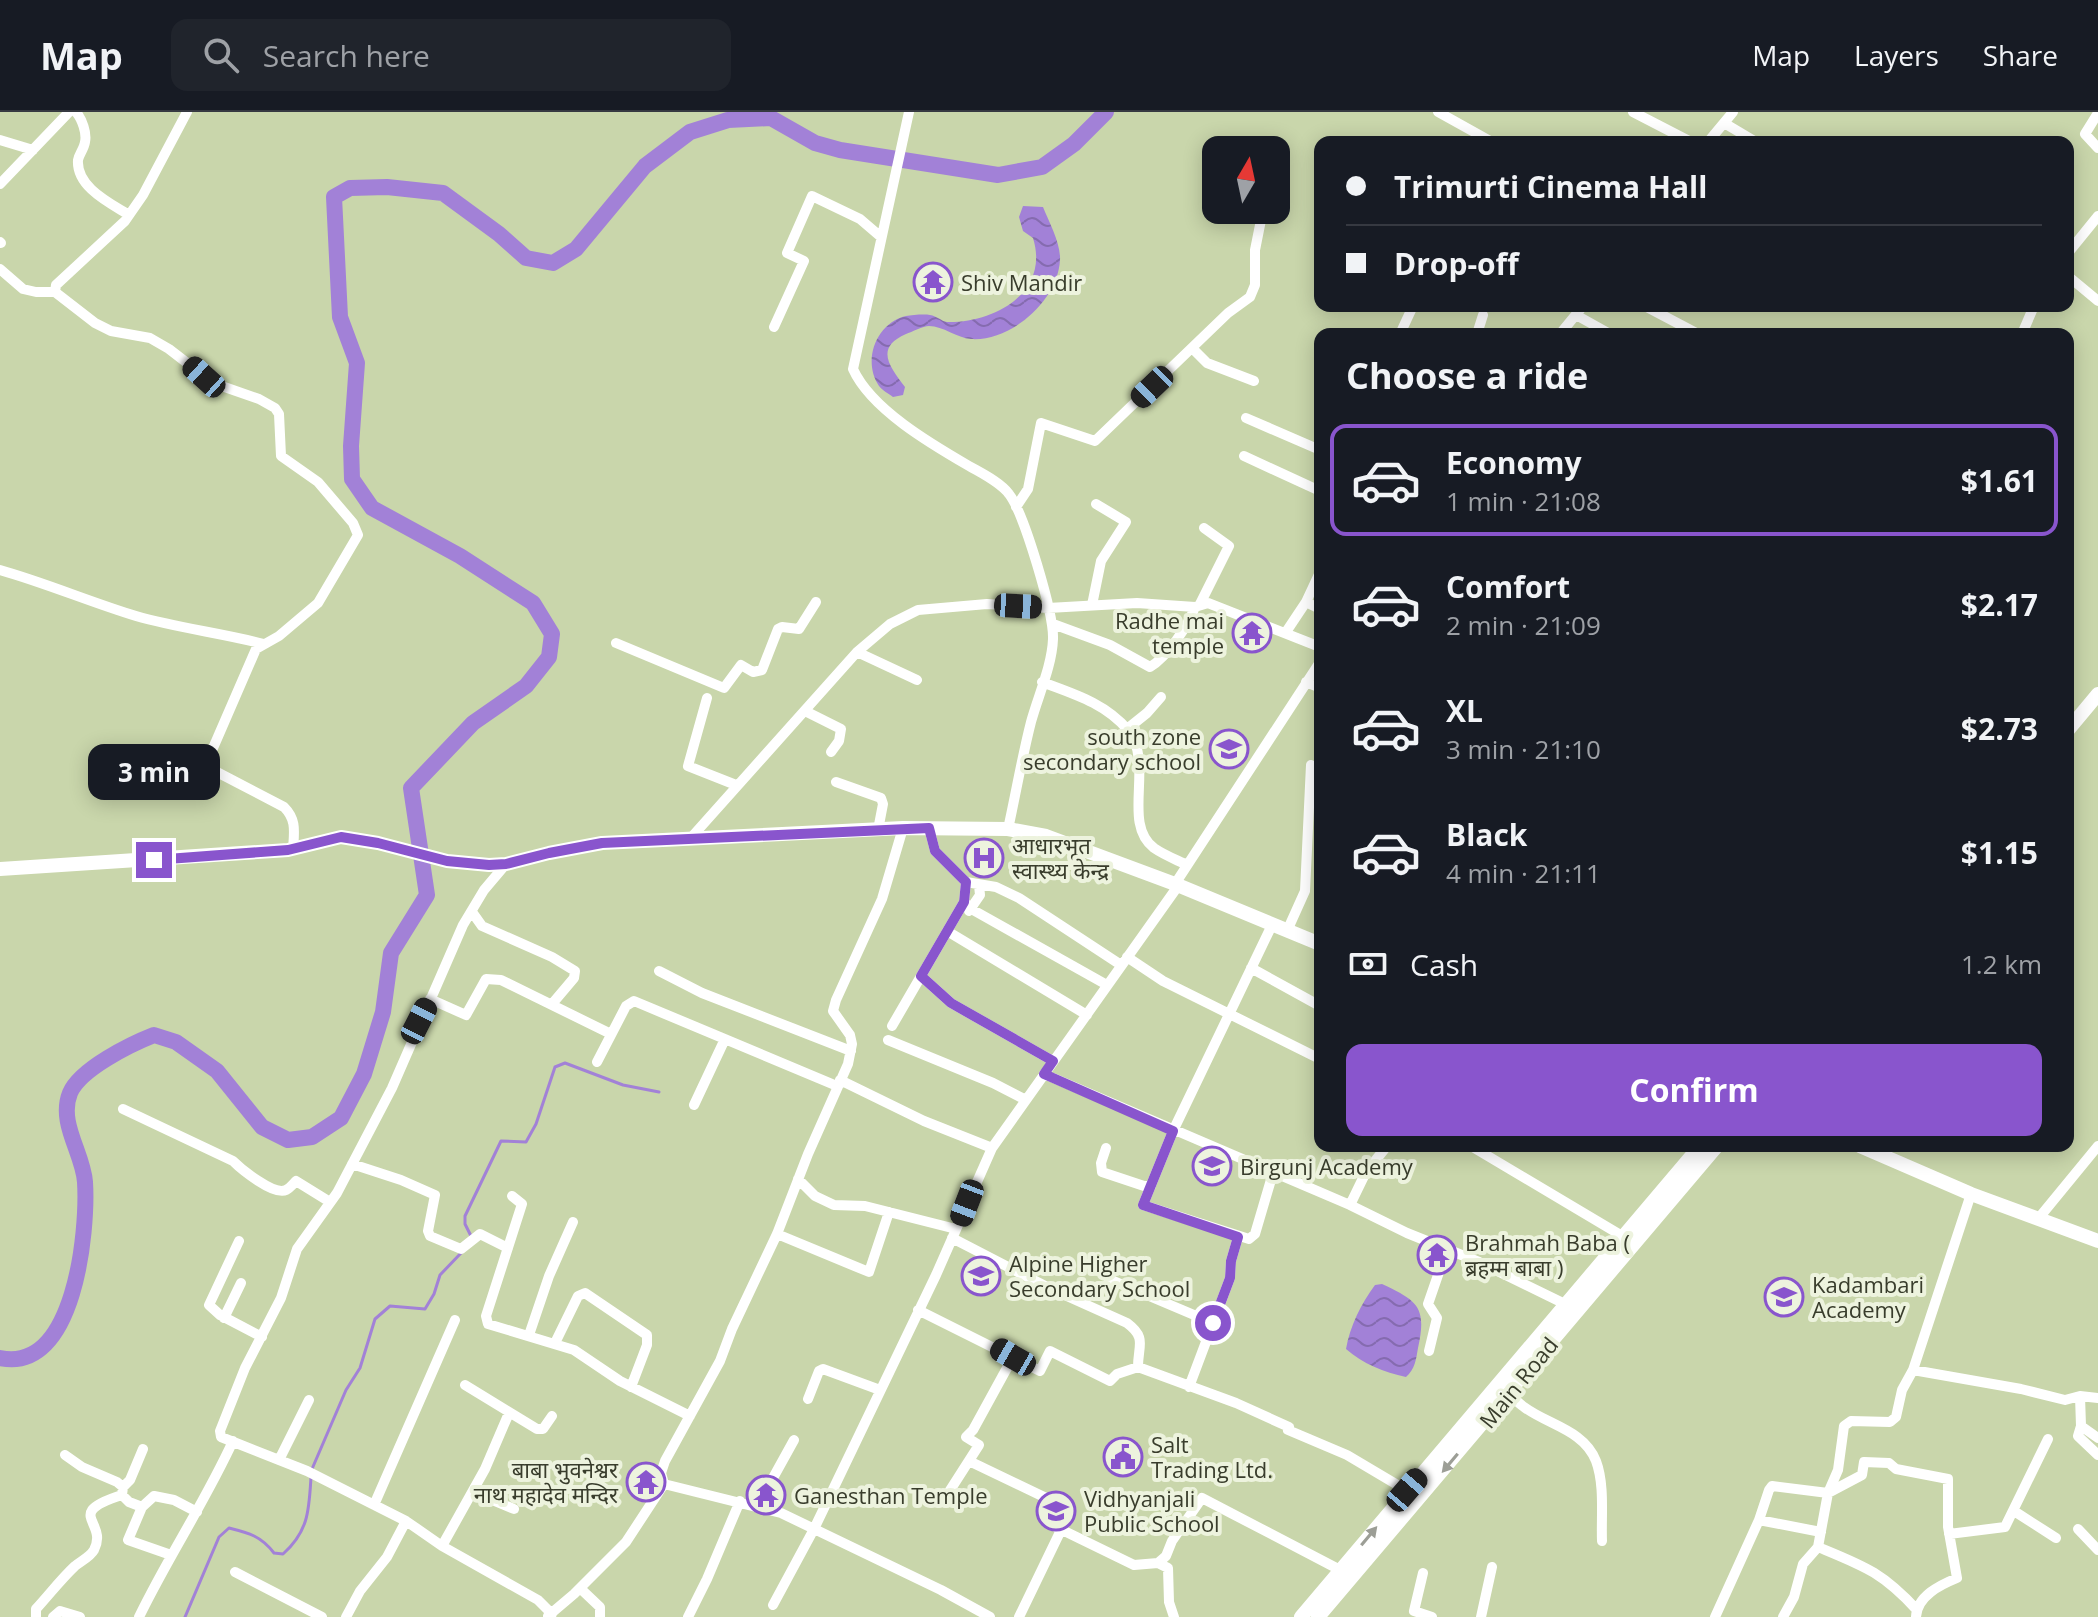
<!DOCTYPE html>
<html lang="en">
<head>
<meta charset="utf-8">
<style>
	body { margin:0; font-family:"Open Sans","Noto Sans Devanagari",sans-serif; background:#20242c; color:#f1f3f6; height:100vh; display:flex; flex-direction:column; font-size:30px; white-space:nowrap }
	* { box-sizing:border-box; margin:0 }
	p { font-size:26px; color:#9ea1a6 }
	.icon { flex:none; width:44px; height:44px; fill:none; stroke:currentColor; stroke-width:2; stroke-linecap:round; stroke-linejoin:round }
	.map { position:relative; flex:1; overflow:hidden }
	.drawer { position:absolute; left:1314px; top:216px; width:760px; height:824px; display:flex; flex-direction:column; background:#171b24; border-radius:16px; box-shadow:0 4px 20px #0003 }
	.drawer>* { flex:none }
	.hud { position:absolute; left:1314px; top:24px; width:760px; height:176px; border-radius:16px; box-shadow:0 4px 20px #0003; display:grid; align-content:center; height:176px; padding:0 32px; background:#171b24 }
	.needle { width:52px; rotate:9deg }
	.buttons { position:absolute; left:1202px; top:24px; display:grid; gap:16px }
	.buttons a { display:grid; place-items:center; width:88px; height:88px; border-radius:16px; background:#171b24; box-shadow:0 4px 20px #0003; font-size:40px }
	.end { position:absolute; width:36px; height:36px; margin:-18px; border:10px solid #8955cd; background:#fff; box-shadow:0 0 0 4px #fff }
	.from { border-radius:50% }
	.bubble { position:absolute; height:56px; border-radius:16px; background:#171b24; box-shadow:0 4px 20px #0003; font-size:26px; font-weight:700; line-height:56px; text-align:center }
	.car { position:absolute; width:24px; height:48px; margin:-24px -12px; border-radius:10px; box-shadow:0 0 6px 2px #0007; background:linear-gradient(#222 24%,#8ab4d8 0 40%,#222 0 76%,#8ab4d8 0 86%,#222 0) }
	.hud b { display:flex; align-items:center; gap:28px; height:76px; font-size:30px }
	.hud b+b { border-top:2px solid #363941 }
	.hud i { width:20px; height:20px; background:#f1f3f6 }
	ul { padding:0; list-style:none }
	li { display:flex; align-items:center; gap:24px; height:112px; margin:0 16px 12px; padding:0 16px; border:4px solid transparent; border-radius:16px }
	li div { flex:1 }
	li b { display:block; font-size:30px }
	li em { font-style:normal; font-weight:700 }
	li.on { border-color:#8955cd }
	li>.icon { width:72px; height:72px; stroke-width:1.5 }
	h2 { padding:0 32px; font-size:36px; line-height:96px }
	.pay { display:flex; align-items:center; gap:20px; height:88px; padding:0 32px; font-size:30px }
	.pay p { margin-inline-start:auto }
	.primary-button { display:flex; gap:16px; margin-top:auto; padding:16px 32px }
	.primary-button a { flex:1; height:92px; border-radius:16px; background:#8955cd; color:#fff; font-size:32px; font-weight:700; line-height:92px; text-align:center }
	header { display:flex; align-items:center; gap:48px; box-sizing:border-box; height:112px; padding:0 40px; background:#171b24; border-bottom:2px solid #363941 }
	header strong { font-size:38px }
	nav { display:flex; gap:44px; margin-inline-start:auto; font-size:28px }
	.search { width:560px; height:72px; background:#20242c; display:flex; align-items:center; gap:20px; box-sizing:border-box; padding:0 28px; border-radius:16px; color:#9ea1a6; font-size:30px }
	.map>svg:first-child { display:block }
</style>
</head>
<body>
<header>
<strong>Map</strong>
<div class="search"><svg class="icon" aria-label="search" viewBox="0 0 24 24"><circle cx="10" cy="10" r="6"/><path d="M15 15l6 6"/></svg>Search here</div>
<nav><a>Map</a><a>Layers</a><a>Share</a></nav>
</header>
<div class="map">
<svg width="2098" height="1505" viewBox="0 0 2098 1505">
	<defs>
		<pattern id="water-waves" width="16" height="10" patternUnits="userSpaceOnUse" patternTransform="scale(2)"><rect width="16" height="10" fill="#a281d7"/><path d="M0 5q4-4 8 0t8 0" fill="none" stroke="#856baf"/></pattern>
	</defs>
	<rect width="100%" height="100%" fill="#c9d6ab"/>
	<!-- water -->
	<path fill="url(#water-waves)" d="M1023,94L1043,95C1049,110 1061,132 1060,148C1058,189 1010,230 971,227C957,226 943,214 929,214C923,214 912,220 906,222C874,236 890,255 905,275L903,283L893,285C889,282 882,278 879,274C862,249 876,211 906,204C912,203 924,202 930,203C937,204 941,209 947,210C995,211 1050,180 1033,126L1023,119L1019,105Z
		M1382,1172C1418,1189 1427,1195 1418,1236C1416,1248 1415,1257 1406,1265C1384,1260 1363,1252 1346,1237C1350,1214 1361,1192 1375,1173Z"/>
	<g fill="none" stroke-linecap="round" stroke-linejoin="round">
		<!-- stream -->
		<path stroke="#a281d7" stroke-width="3" d="M471,1124L465,1112V1104L501,1029L526,1030L536,1012L555,955L565,951L623,973L659,980
			M312,1357L346,1278L360,1256L375,1207L390,1194L425,1197L434,1182L440,1163L462,1140
			M185,1505L219,1425L229,1416C249,1421 261,1424 274,1441L283,1442C309,1419 309,1397 311,1365"/>
		<!-- river -->
		<path stroke="#a281d7" stroke-width="16" d="M0,1246C75,1262 88,1119 85,1070C83,1041 58,1011 70,981C80,957 131,932 154,923L176,930L217,959L262,1015L288,1028L312,1025L341,1006L364,962L383,900L391,841L427,783L411,676L473,611L526,574L549,545L552,522L533,491L460,444L372,396L352,367L351,334L357,251L340,205L334,85L350,76L387,75L443,81L499,122L526,146L553,151L576,137L645,54L690,20L728,8L771,6L815,31L840,38L998,63L1042,55L1074,32L1106,0"/>
		<!-- minor -->
		<path stroke="#fff" stroke-width="10" d="M76,0C82,7 87,21 85,30C84,37 79,42 78,48C76,75 110,91 129,103
			M909,0L853,257C871,297 931,332 969,354C981,361 1000,370 1009,382C1024,401 1054,502 1053,527C1052,554 1038,584 1031,610C1022,645 1016,681 1008,717
			M1438,0L1492,30
			M1633,0L1691,30
			M2098,1L2085,22L2098,36
			M1724,11L1756,30
			M0,28L33,38
			M1708,30L1733,0
			M0,72L69,0
			M0,130L1,131
			M2068,141L2098,104
			M0,157L23,177L36,180H55L95,211L111,219L150,226L169,237L213,271L259,287L275,296L279,302L281,344L318,370L353,411L358,423L318,491L279,524L256,537L207,650L213,658L284,695C297,708 294,720 293,738
			M2068,164L2098,189
			M55,180L56,173L125,109L143,83L187,0
			M1645,194L1698,222
			M1576,203L1610,222
			M774,215L804,149L787,141L812,84L860,107L881,125
			M1400,222L1413,194
			M1477,222L1483,203
			M1560,222L1583,194
			M2022,222L2034,194
			M1192,236L1207,251L1254,269
			M1246,306L1320,338
			M1244,344L1320,379
			M1016,395L1028,377L1041,311L1095,329L1228,201L1250,185L1255,173V138L1263,98
			M0,458C46,471 90,490 136,504C178,516 221,521 264,532
			M1306,490L1320,497
			M1200,492L1229,434L1204,416
			M1092,493L1101,449L1126,410L1096,392
			M1053,512L1110,533L1150,555C1167,545 1188,514 1195,495
			M1286,520L1306,490L1320,460
			M616,531L724,576L741,553L753,560L762,558L778,517L782,515L799,517L816,490
			M857,540L917,568
			M1042,570C1074,582 1105,591 1128,618C1155,652 1121,711 1154,736C1164,743 1177,748 1187,753
			M1306,570L1320,576
			M707,586L688,654L736,673
			M805,599L841,617L839,629L831,640
			M1127,617L1147,601L1161,585
			M836,670L881,686L883,692L878,718
			M929,716L935,739L966,770L996,775L1019,786L1121,853
			M689,728L857,540L890,512L918,498L987,492L1048,496L1137,491L1195,495L1208,491L1320,535
			M506,752L484,778L463,813L392,976L337,1081L297,1137L281,1186L245,1256L220,1319L221,1325L307,1359L406,1409L442,1434L538,1488L552,1502
			M1175,772L1320,550
			M964,790L973,798L1107,873
			M969,799L980,783L979,773
			M472,800L482,814L552,845L575,859L574,866L552,892
			M1272,813L1173,1019L1143,1093L1249,1127L1255,1122L1273,1061
			M947,819L1087,903
			M1287,819L1305,779L1311,653
			M1127,845L1163,869L1320,947
			M1251,856L1320,894
			M659,859L702,881L851,939
			M921,864L951,891L1053,949
			M430,887L466,903L486,867L501,868L611,922
			M892,914L964,790L966,770
			M888,928L993,971L1026,988
			M597,950L626,894L634,889L837,974
			M1044,962L1350,1093L1407,1121L1479,1150L1565,1192
			M840,968L924,1009L992,1036
			M694,993L725,927
			M123,997L233,1049C241,1057 274,1084 286,1078C290,1076 293,1072 296,1069L330,1090
			M1471,1034L1629,1128
			M1106,1036L1101,1051L1102,1060L1144,1074H1151
			M352,1052L401,1068L435,1083L428,1119L430,1124L461,1137L480,1122L508,1136
			M798,1067L815,1084L834,1093L865,1094L956,1117
			M512,1084L522,1092L486,1204L488,1212L574,1238L620,1269L690,1304
			M1350,1093L1366,1060L1387,1034
			M2038,1107L2098,1034
			M777,1122L869,1160L889,1100
			M952,1126L1049,1176L1127,1211C1147,1226 1138,1233 1138,1255
			M239,1129L209,1193L220,1203L262,1225
			M1109,1167L1213,1211
			M918,1198L1040,1259L1050,1239L1110,1269L1117,1262L1138,1255L1236,1291L1289,1315L1288,1318L1347,1343L1411,1381
			M224,1206L241,1171
			M529,1223L549,1164L573,1110
			M555,1231L578,1184L585,1181L647,1223V1233L631,1275
			M1429,1239L1437,1206L1428,1192L1447,1137
			M1913,1258L2021,1277L2065,1288L2080,1284L2098,1286
			M465,1273L537,1317H543L552,1304
			M1189,1275L1230,1166L1231,1149L1238,1125
			M1505,1278C1512,1284 1517,1290 1524,1295C1548,1313 1584,1318 1596,1349C1605,1373 1601,1405 1602,1429
			M2080,1284L2081,1314L2098,1326
			M808,1287L819,1259L823,1257L880,1278
			M2081,1314L2078,1324L2098,1343
			M279,1348L309,1288
			M969,1349L1065,1395L1056,1415L1134,1453L1158,1451L1166,1444L1172,1429L1202,1386L1344,1460
			M664,1372L781,1401L941,1478L990,1505
			M123,1375L130,1368L143,1337
			M473,1380L514,1397
			M122,1383L129,1390L142,1395L128,1428L171,1443
			M947,1383L979,1333L966,1325L973,1318L1013,1245
			M374,1393L455,1208
			M758,1393L794,1328
			M142,1395L154,1384L174,1388L197,1400
			M2014,1399L2056,1426
			M1759,1408L1821,1420
			M2078,1417L2098,1438
			M1949,1422L2005,1415L2048,1327
			M442,1434L485,1357L509,1301
			M1818,1435C1864,1454 1882,1460 1917,1498
			M1158,1451L1168,1456L1169,1490L1174,1505
			M235,1460L322,1505
			M1423,1461L1414,1499L1432,1505
			M580,1476L600,1495V1505
			M773,1493L814,1417L936,1163L992,1036L1178,774
			M548,1504L574,1482L626,1430L664,1372L661,1361L665,1349L720,1249L732,1217L777,1122L808,1042L848,952L852,932L850,923L833,899L836,888L882,787L903,716
			M36,1505V1497C49,1483 61,1467 75,1454C81,1449 90,1445 94,1438C109,1409 62,1402 122,1383L123,1375L117,1370L82,1355L65,1343
			M53,1505L60,1499L80,1505
			M139,1505C168,1445 205,1390 233,1329
			M346,1505L360,1479L387,1445L406,1409
			M688,1505L707,1467L740,1389
			M1019,1505L1061,1418
			M1481,1505L1492,1455
			M1715,1505L1759,1408L1769,1378L1772,1374L1828,1381L1862,1363L1864,1350L1889,1351L1896,1357L1948,1367V1415L1957,1466C1940,1473 1917,1484 1916,1505
			M1783,1505L1794,1485L1803,1452L1818,1435L1828,1381L1838,1358L1844,1314L1851,1309L1890,1310L1896,1305L1902,1278L1913,1258L1971,1082"/>
		<!-- major -->
		<path stroke="#fff" stroke-width="14" d="M2068,618L2098,582
			M0,757L288,738L341,725L378,731L447,749L489,753L506,752L549,741L602,731L903,716L1008,717L1046,724L1175,772L1320,832
			M1860,1034L1971,1082L2098,1129
			M1301,1505L1700,1034
			M1318,1505L1717,1034"/>
	</g>
	<!-- one-way arrows -->
	<defs><path id="oneway-solid" d="M-6-.8H1V-3.2L6.5 0L1 3.2V.8H-6Z" transform="scale(2)"/></defs>
	<g fill="#9c9e96">
		<use href="#oneway-solid" transform="translate(1450 1351) rotate(130)"/>
		<use href="#oneway-solid" transform="translate(1369 1424) rotate(-50)"/>
	</g>
	<g fill="none" stroke-linecap="round" stroke-linejoin="round">
		<!-- route -->
		<path stroke="#8955cd" stroke-width="10" d="M154,748L288,738L341,725L378,731L447,749L489,753L506,752L549,741L602,731L929,716L935,739L966,770L964,790L921,864L951,891L1053,949L1044,962L1173,1019L1143,1093L1238,1125L1231,1149L1230,1166L1213,1211"/>
	</g>
	<!-- icons -->
	<defs>
		<g id="temple-ring" transform="scale(2)"><circle r="9.5" fill="#edf3de" stroke="#8955cd" stroke-width="1.5"/><path d="M0-6L5-2H3V0L6.5 2.5H4V6H1.5V3h-3V6H-4V2.5H-6.5L-3 0V-2H-5Z" fill="#8955cd"/></g>
		<g id="school-ring" transform="scale(2)"><circle r="9.5" fill="#edf3de" stroke="#8955cd" stroke-width="1.5"/><path d="M0-5L7-2L0 1L-7-2ZM-4 1L0 2.5L4 1V4Q0 6-4 4Z" fill="#8955cd"/></g>
		<g id="hospital-ring" transform="scale(2)"><circle r="9.5" fill="#edf3de" stroke="#8955cd" stroke-width="1.5"/><path d="M-5-5h3v3.5h4V-5h3V5h-3V1.5h-4V5h-3Z" fill="#8955cd"/></g>
		<g id="civic-ring" transform="scale(2)"><circle r="9.5" fill="#edf3de" stroke="#8955cd" stroke-width="1.5"/><path d="M-.6-6.5H3V-4.5H.6V-3L4-1V1h2V6H-6V1h2V-1L-.6-3ZM-1.2 2.5V6h2.4V2.5Z" fill="#8955cd"/></g>
	</defs>
	<g fill-rule="evenodd">
		<use href="#temple-ring" x="933" y="170"/>
		<use href="#temple-ring" x="1252" y="521"/>
		<use href="#school-ring" x="1229" y="637"/>
		<use href="#hospital-ring" x="984" y="746"/>
		<use href="#school-ring" x="1212" y="1054"/>
		<use href="#temple-ring" x="1437" y="1143"/>
		<use href="#school-ring" x="981" y="1164"/>
		<use href="#school-ring" x="1784" y="1185"/>
		<use href="#civic-ring" x="1123" y="1345"/>
		<use href="#temple-ring" x="646" y="1370"/>
		<use href="#temple-ring" x="766" y="1383"/>
		<use href="#school-ring" x="1056" y="1399"/>
	</g>
	<g text-anchor="middle" dominant-baseline="central" stroke-width="8" stroke-linejoin="round" paint-order="stroke">
		<!-- poi labels -->
		<g font-size="22" fill="#393d2c" stroke="#edf3de" text-anchor="start">
			<text x="961" y="170">Shiv Mandir</text>
			<text x="1224" y="508" text-anchor="end">Radhe mai<tspan x="1224" dy="25">temple</tspan></text>
			<text x="1201" y="624" text-anchor="end">south zone<tspan x="1201" dy="25">secondary school</tspan></text>
			<text x="1012" y="733">आधारभूत<tspan x="1012" dy="25">स्वास्थ्य केन्द्र</tspan></text>
			<text x="1240" y="1054">Birgunj Academy</text>
			<text x="1465" y="1130">Brahmah Baba (<tspan x="1465" dy="25">ब्रहम्म बाबा )</tspan></text>
			<text x="1009" y="1151">Alpine Higher<tspan x="1009" dy="25">Secondary School</tspan></text>
			<text x="1812" y="1172">Kadambari<tspan x="1812" dy="25">Academy</tspan></text>
			<text x="1151" y="1332">Salt<tspan x="1151" dy="25">Trading Ltd.</tspan></text>
			<text x="618" y="1357" text-anchor="end">बाबा भुवनेश्वर<tspan x="618" dy="25">नाथ महादेव मन्दिर</tspan></text>
			<text x="794" y="1383">Ganesthan Temple</text>
			<text x="1084" y="1386">Vidhyanjali<tspan x="1084" dy="25">Public School</tspan></text>
		</g>
		<!-- street labels -->
		<g font-size="22" fill="#393d2c" stroke="#edf3de">
			<text transform="translate(1518 1270) rotate(-51)">Main Road</text>
		</g>
	</g>
</svg>
<div class="buttons">
<a><svg class="needle" viewBox="-14 -14 28 28"><path d="M0-13l5 13h-10z" fill="#e53935"/><path d="M0 13l5-13h-10z" fill="#9ea1a6"/></svg></a>
</div>
<i class="end from" style="left:1213px;top:1211px"></i>
<i class="end" style="left:154px;top:748px"></i>
<div class="bubble" style="left:88px;top:632px;width:132px">3 min</div>
<i class="car" style="left:204px;top:265px;rotate:312deg"></i>
<i class="car" style="left:1152px;top:275px;rotate:226deg"></i>
<i class="car" style="left:1018px;top:494px;rotate:93deg"></i>
<i class="car" style="left:419px;top:909px;rotate:27deg"></i>
<i class="car" style="left:967px;top:1091px;rotate:201deg"></i>
<i class="car" style="left:1013px;top:1245px;rotate:300deg"></i>
<i class="car" style="left:1407px;top:1378px;rotate:41deg"></i>
<div class="hud">
<b><i class="from"></i>Trimurti Cinema Hall</b>
<b><i></i>Drop-off</b>
</div>
<section class="drawer">
<h2>Choose a ride</h2>
<ul>
<li class="on"><svg class="icon" aria-label="car" viewBox="0 0 24 24"><path d="M5 17H2v-5l4-1 3-4h7l3 4 3 1v5h-3M9 17h6M6 11h13"/><circle cx="7" cy="17" r="2"/><circle cx="17" cy="17" r="2"/></svg><div><b>Economy</b><p>1 min · 21:08</p></div><em>$1.61</em></li>
<li><svg class="icon" aria-label="car" viewBox="0 0 24 24"><path d="M5 17H2v-5l4-1 3-4h7l3 4 3 1v5h-3M9 17h6M6 11h13"/><circle cx="7" cy="17" r="2"/><circle cx="17" cy="17" r="2"/></svg><div><b>Comfort</b><p>2 min · 21:09</p></div><em>$2.17</em></li>
<li><svg class="icon" aria-label="car" viewBox="0 0 24 24"><path d="M5 17H2v-5l4-1 3-4h7l3 4 3 1v5h-3M9 17h6M6 11h13"/><circle cx="7" cy="17" r="2"/><circle cx="17" cy="17" r="2"/></svg><div><b>XL</b><p>3 min · 21:10</p></div><em>$2.73</em></li>
<li><svg class="icon" aria-label="car" viewBox="0 0 24 24"><path d="M5 17H2v-5l4-1 3-4h7l3 4 3 1v5h-3M9 17h6M6 11h13"/><circle cx="7" cy="17" r="2"/><circle cx="17" cy="17" r="2"/></svg><div><b>Black</b><p>4 min · 21:11</p></div><em>$1.15</em></li>
</ul>
<div class="pay"><svg class="icon" aria-label="cash" viewBox="0 0 24 24"><path d="M3 7h18v10H3z"/><circle cx="12" cy="12" r="2"/></svg>Cash<p>1.2 km</p></div>
<div class="primary-button"><a>Confirm</a></div>
</section>
</div>
</body>
</html>
